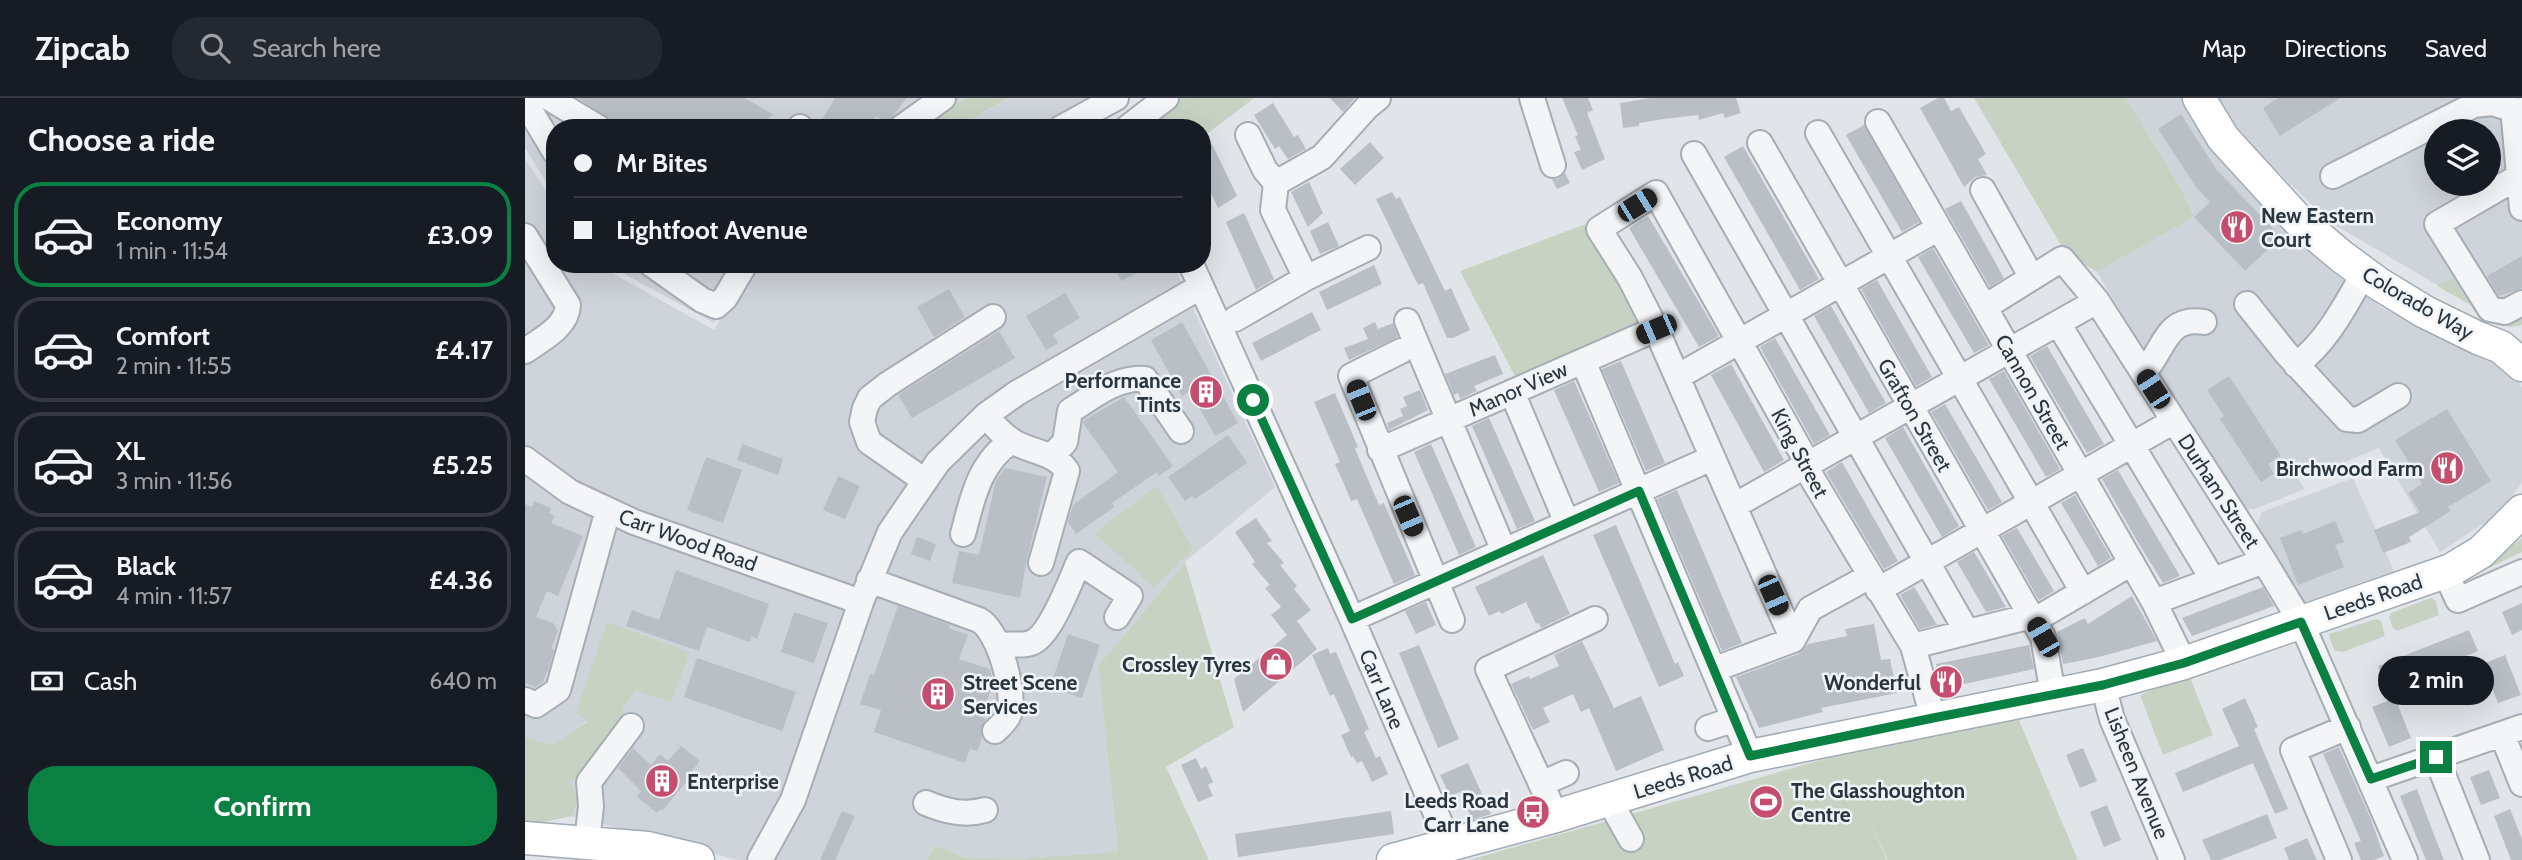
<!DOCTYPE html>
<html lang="en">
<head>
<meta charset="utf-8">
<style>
	body { margin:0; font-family:Cabin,sans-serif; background:#242831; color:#f1f3f6; height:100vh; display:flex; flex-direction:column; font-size:26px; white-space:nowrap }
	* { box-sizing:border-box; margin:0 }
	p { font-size:23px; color:#9ea1a6 }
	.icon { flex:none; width:38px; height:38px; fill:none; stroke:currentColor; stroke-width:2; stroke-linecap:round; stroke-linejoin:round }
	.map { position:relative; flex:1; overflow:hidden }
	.panel { display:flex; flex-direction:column; background:#171b24; width:525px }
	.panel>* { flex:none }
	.guide { position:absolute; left:21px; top:21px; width:665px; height:154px; border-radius:28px; box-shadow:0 7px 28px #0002; display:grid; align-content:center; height:154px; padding:0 28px; background:#171b24 }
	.controls { position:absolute; left:1899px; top:21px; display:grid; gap:14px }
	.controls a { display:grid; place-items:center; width:77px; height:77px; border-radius:50%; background:#171b24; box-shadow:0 7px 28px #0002; font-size:35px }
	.end { position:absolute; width:32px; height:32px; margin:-16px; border:9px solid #0b8043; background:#fff; box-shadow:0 0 0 4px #fff }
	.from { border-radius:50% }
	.bubble { position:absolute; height:49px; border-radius:24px; background:#171b24; box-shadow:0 7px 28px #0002; font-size:23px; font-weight:800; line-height:49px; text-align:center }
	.car { position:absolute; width:21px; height:42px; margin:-21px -10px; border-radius:9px; box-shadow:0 0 5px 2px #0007; background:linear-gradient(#222 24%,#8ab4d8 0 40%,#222 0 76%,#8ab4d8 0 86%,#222 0) }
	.guide b { display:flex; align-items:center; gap:24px; height:66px; font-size:26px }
	.guide b+b { border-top:2px solid #363941 }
	.guide i { width:18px; height:18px; background:#f1f3f6 }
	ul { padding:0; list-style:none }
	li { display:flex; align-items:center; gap:21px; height:105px; margin:0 14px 10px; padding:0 14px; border:4px solid #363941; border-radius:28px }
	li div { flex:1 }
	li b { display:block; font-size:26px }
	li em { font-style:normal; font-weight:800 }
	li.active { border-color:#0b8043 }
	li>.icon { width:63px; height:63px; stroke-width:1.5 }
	h2 { padding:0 28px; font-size:32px; line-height:84px }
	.pay { display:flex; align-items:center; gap:18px; height:77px; padding:0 28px; font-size:26px }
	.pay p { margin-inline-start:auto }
	.button { display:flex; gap:14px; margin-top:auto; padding:14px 28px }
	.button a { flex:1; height:80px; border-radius:28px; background:#0b8043; color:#fff; font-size:28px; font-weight:800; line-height:80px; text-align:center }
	header { display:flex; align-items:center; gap:42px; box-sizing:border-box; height:98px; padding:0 35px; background:#171b24; border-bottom:2px solid #363941 }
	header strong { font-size:33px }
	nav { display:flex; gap:38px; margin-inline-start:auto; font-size:24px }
	.search { width:490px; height:63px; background:#242831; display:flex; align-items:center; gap:18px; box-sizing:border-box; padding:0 24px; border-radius:28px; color:#9ea1a6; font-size:26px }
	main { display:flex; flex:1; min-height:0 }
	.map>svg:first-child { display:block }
</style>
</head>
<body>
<header>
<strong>Zipcab</strong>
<div class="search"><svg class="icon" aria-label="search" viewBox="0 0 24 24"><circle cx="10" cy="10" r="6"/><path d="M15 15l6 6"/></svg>Search here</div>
<nav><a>Map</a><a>Directions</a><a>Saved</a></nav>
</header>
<main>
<section class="panel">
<h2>Choose a ride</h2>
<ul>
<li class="active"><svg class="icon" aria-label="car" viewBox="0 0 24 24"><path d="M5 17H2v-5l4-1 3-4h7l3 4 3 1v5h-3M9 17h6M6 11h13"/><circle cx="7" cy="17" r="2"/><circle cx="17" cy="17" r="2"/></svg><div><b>Economy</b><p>1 min · 11:54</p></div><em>£3.09</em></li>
<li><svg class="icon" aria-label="car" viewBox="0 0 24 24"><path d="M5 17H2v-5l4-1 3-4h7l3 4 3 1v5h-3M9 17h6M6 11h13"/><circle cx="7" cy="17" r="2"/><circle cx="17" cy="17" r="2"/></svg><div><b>Comfort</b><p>2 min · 11:55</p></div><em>£4.17</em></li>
<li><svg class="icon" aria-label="car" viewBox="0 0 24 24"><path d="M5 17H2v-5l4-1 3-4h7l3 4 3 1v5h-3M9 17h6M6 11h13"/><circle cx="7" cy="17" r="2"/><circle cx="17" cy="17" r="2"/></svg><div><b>XL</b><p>3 min · 11:56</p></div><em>£5.25</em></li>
<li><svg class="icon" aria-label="car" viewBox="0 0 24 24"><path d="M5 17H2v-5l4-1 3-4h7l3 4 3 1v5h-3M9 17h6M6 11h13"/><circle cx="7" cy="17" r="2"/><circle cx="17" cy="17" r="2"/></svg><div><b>Black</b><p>4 min · 11:57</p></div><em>£4.36</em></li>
</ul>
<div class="pay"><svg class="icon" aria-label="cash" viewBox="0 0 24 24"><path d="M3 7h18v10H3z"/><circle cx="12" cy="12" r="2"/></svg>Cash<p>640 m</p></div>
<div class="button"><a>Confirm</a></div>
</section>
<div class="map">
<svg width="1997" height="762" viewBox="0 0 1997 762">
	<rect width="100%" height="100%" fill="#e1e5e9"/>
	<!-- built -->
	<path fill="#cfd4da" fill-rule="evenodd" d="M0,0H440L395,30H30V98L0,50Z
		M484,0H572L586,30H433Z
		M1601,0H1659L1761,127L1811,176L1855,209L1966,263L1991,280L1997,290V385L1973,416L1915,454L1854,350L1793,375L1787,363L1770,376L1780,391L1730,411L1718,412L1711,408L1572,174L1669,119L1657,92Z
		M1691,0H1997V227L1985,229L1979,226L1803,123L1752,73L1698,14ZM1911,33H1964V86H1911Z
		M0,60L30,108V166H71L189,232L228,166H648L750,389L660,464L573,568L593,755L491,761L438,759L410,747L402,762H213L47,718L53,700L46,685L104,624L96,612L111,593L164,554L27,647L0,639Z
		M81,166H222L189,225Z
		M1828,380L1869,473L1777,505L1732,426L1737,414Z"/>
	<!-- green -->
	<path fill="#c8d2c3" d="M440,0H483L433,30H395Z
		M641,0H729L677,40V30H624L623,26Z
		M1449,0H1601L1657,92L1669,119L1572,174L1540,154Z
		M1061,126L1099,180L1127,230L994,286L935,173Z
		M1929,179L1942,203L1956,208L1997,209V227L1985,229L1912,188Z
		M632,388L668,451L629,489L569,435Z
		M1997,440V454L1964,470L1963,467Z
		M660,464L709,629L641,669L684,762H402L410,747L438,759L491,761L593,754L573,568Z
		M1906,500L1911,503L1914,517L1872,533L1868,530L1864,519L1866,515Z
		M1851,521L1856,523L1860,538L1818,554L1810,553L1805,542L1804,536Z
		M82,524L165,554L146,604L111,593L97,611L104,623L46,685L53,700L47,718L0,728V639L27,647L62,624L51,614Z
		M1664,577L1688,637L1638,657L1615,597Z
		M1493,620L1553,762H1363L1344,721L1362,762H944L1314,657Z"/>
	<!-- building -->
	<path fill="#b9bfc5" d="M53,0H220L249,17L223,30H98Z
		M310,0H382L362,25L351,18L344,30H292Z
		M805,0H830L818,14Z
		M1037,0H1063L1068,12L1062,15L1080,61L1057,72L1049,54L1056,52L1050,38L1053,37Z
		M1126,0H1211L1216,15L1200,20L1198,15L1174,22L1173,17L1139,21L1114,25V28L1098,30L1095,5Z
		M1413,0H1419L1426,13L1434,9L1461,56L1453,61L1462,77L1450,79L1439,89L1395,10Z
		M1753,0H1815L1755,38L1738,10Z
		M748,5L769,39L773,37L781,51L763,61L754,48L750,51L729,17Z
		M1656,16L1691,71L1756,139L1720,173L1669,119L1685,104L1671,89L1633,31Z
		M1339,27L1394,124L1377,134L1321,37Z
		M845,44L859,60L830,87L815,71Z
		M687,46L712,98L693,110L677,76V50Z
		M1218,48L1294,181L1275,192L1199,59Z
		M1040,75L1045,85L1032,91L1027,81H1033Z
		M784,84L798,115L783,129L766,94Z
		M867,94L871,101L875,99L920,193L926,190L945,232L928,240H922L898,185L893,187L851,101Z
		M1436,103L1479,180L1465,189L1420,111Z
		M719,115L749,181L731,192L701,124Z
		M1123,118L1194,238L1174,249L1104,130Z
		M803,124L814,148L795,156L785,133Z
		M1408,150L1464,247L1449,255L1393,159Z
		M1997,158V190L1974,198L1962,178Z
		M588,166H630L596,183Z
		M849,167L857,186L802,212L794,194Z
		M1352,182L1407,279L1391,288L1336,191Z
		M424,191L440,219L409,239L392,209Z
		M540,195L555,220L528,236L533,245L521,252L501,218Z
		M1306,208L1361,305L1344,315L1289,218Z
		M787,214L796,232L736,263L727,245Z
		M657,224L713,325L690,338L665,293L657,298L626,242Z
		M850,224L853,231L868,225L873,239L824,262L819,250L843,241L838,230Z
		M474,233L490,260L387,320L373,297Z
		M1250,240L1305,337L1289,346L1235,249Z
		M1522,248L1579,346L1562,355L1505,258Z
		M970,257L978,276L949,288L952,293L935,301L933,295L929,297L920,276Z
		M1096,263L1140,365L1121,373L1077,271Z
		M1206,266L1259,362L1239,374L1186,277Z
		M1479,273L1535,371L1521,379L1464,281Z
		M1704,278L1756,358L1743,366L1749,376L1736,384L1695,321L1699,318L1682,292Z
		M1049,283L1094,385L1074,394L1029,292Z
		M895,292L903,312L864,332L862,325L878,318L875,311L882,308L878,299Z
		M810,295L833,349L830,351L854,407L859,405L890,477L869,486L832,401L826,403L819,386L810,366L815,364L789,304Z
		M599,299L648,368L634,378L632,374L587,405L589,409L551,436L543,424L548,407L593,374L558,325L559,322Z
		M1420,306L1477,404L1463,412L1406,314Z
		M1922,311L1966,383L1923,409L1926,413L1884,439L1886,444L1858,455L1849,432L1895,414L1883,395L1897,386L1870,342Z
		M964,320L1010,423L992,431L947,328Z
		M1378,329L1434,428L1417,439L1360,340Z
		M703,337L722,365L670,401L667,398L660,403L643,379Z
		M217,346L258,361L253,377L212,362Z
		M906,346L951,449L934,457L889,354Z
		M181,359L217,372L198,425L162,412Z
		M1317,364L1373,463L1359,471L1301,374Z
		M480,370L522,379L502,461L495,500L427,485L434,453L454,457L471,382Z
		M1593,372L1619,417L1655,478L1638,485L1611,441L1577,381Z
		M313,378L335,388L320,421L298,412Z
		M1152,392L1217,545L1197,553L1132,401Z
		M1550,397L1586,460L1573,468L1536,405Z
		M9,403L26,410L24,415L30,418L26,425L58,438L33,498L22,493L11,519L28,525L33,533L26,551L29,552L24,570L18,584L10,589L0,585V406L7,409Z
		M731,420L747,443L742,445L759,465L755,467L772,488L769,491L786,512L772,523L792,551L718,614L709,581L762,537L746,517L756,509L740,490L745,487L727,466L730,464L710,434Z
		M1810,423L1819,444L1810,447L1819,469L1773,487L1755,440L1776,432L1778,436Z
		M1091,427L1150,566L1153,564L1159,578L1134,589L1068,437Z
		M1492,430L1529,493L1514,502L1477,438Z
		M392,439L411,446L405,463L386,456Z
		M1449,454L1458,469L1481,509L1461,514L1432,464Z
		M1018,457L1045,516L1016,530L1014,525L1011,526L1001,504L976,516L975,513L964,518L950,489Z
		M151,472L244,506L232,541L227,538L225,544L182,529L174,553L101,528L107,512L134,522Z
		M1389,489L1391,492L1412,527L1395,531L1375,497Z
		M1738,489L1749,508L1667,538L1657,520Z
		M1607,498L1632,543L1574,559L1538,566L1532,534L1560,520L1563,526Z
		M901,504L911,527L891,536L880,513Z
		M1997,505V532L1987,537L1977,514Z
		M373,508L425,527L424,530L443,537L434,561L465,571L468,584L457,619L461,621L456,630L457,640L452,653L445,651L440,665L349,634L356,612L335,606L345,576L349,577Z
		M269,514L303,525L289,565L256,554Z
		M1349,526L1356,562L1365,561L1372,595L1296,610L1298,614L1234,630L1211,579L1273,556L1283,546L1322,538L1320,531Z
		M1944,532L1953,553L1862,590L1853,568Z
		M543,536L575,547L557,600L525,589Z
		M1057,543L1089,610L1116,598L1139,652L1091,673L1064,610L1056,614L1048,596L1018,610L1025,624L1008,632L986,586L1004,578L1005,581L1034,568L1029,557Z
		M894,547L934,641L913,650L874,555Z
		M1504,547L1509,571L1416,591L1411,566Z
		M803,550L805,556L811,554L844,631L839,634L851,660L855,658L863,676L847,684L837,663L832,665L828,658L826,659L816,637L825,633L809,596L805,598L787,557Z
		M1980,557L1996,597L1973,605L1958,566Z
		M172,560L271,594L257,633L159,599Z
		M1720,600L1733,629L1729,631L1763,711L1750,716L1728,665L1658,694L1650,675L1714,648L1697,611Z
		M1870,600L1886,640L1864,649L1847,609Z
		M156,648L175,663L163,678L165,679L137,713L135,711L132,715L112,699L116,693L93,670L108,650L126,667L135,656L143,663Z
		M1814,649L1845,719L1859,758L1849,762H1836L1829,745L1836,743L1798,656Z
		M1558,650L1572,683L1555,690L1541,657Z
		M671,660L676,671L681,668L688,684L683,687L688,698L673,704L656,667Z
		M943,665L966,716L947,722L935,694L925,698L915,677Z
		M1964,672L1975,700L1956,707L1945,679Z
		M1892,691L1906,729L1919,762H1901L1885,723L1875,698Z
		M1582,707L1596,742L1579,749L1565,714Z
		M1985,711L1997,741V762H1986L1969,718Z
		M317,713L330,718L310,762H295Z
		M866,713L869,736L713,759L710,736Z
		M1742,716L1752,740L1695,762H1686L1677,742Z
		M1782,740L1792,762H1764L1759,750Z"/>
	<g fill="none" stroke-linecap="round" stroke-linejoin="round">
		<!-- minor casing -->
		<g stroke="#a6adb3" stroke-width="28">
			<path id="minor" d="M24,0L74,30
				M1007,0L1028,67
				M0,4L30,54
				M1997,12L1994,13L1989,21L1997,110
				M1353,24L1629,504L1659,565
				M275,30V29
				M376,30L418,0
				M536,30L591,0
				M602,30L641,0
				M1293,35L1558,494
				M723,37L740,72L751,85
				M1235,45L1518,539L1528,596
				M1169,56L1442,534
				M1808,78L1949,7L1967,5L1994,13
				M1993,79L1912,126L1965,211L1980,214L1997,205
				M1458,92L1507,180
				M0,138L43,207C42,229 17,241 0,253
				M126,166L177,202L191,208L200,200L220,166
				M666,166L827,521L925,748
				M781,180L748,112L751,85L797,59L842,9L853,0
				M1722,206L1761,255L1822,321L1833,322L1873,298
				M1460,209L1537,161L1572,203L1739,463L1776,524L1880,762
				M710,221L781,180L843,150
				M882,223L979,453
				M1533,225L1688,482
				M876,253L826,278L927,522
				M1058,263L1225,658
				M1771,267C1802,244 1820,208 1839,175
				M1618,275C1639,254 1640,217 1679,224
				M1152,279L1414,130
				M987,294L1042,425
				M461,317C469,327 477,337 489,344C508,355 530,354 542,373L516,465
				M855,352L1131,231
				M526,359L540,344L545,313C569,298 591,279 620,281L656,333
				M0,361L45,394L109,424L336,504
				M400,383L344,344L337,324L340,310L345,300L363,286L468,219
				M1209,408L1572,203
				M438,436C447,402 454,364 487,343
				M1920,474L1933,502L1997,474
				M344,482L454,522C474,533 491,595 484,616C482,623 475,628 470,633
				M1353,492L1649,323
				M1629,504L1739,463
				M827,521L1187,360
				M1508,523L1607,465
				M1268,542L1285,511L1345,478
				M473,548C484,544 495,549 506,545C526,538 545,483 554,464L605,498L592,519
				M1388,548L1506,518
				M1190,571L1268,542L1131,231L1105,180L1074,131L1131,95L1283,366L1287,380L1388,548L1408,620
				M1578,587L1587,621L1647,762
				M0,602L11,607L33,592L83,412
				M1183,630L1210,621
				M1977,636L1997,686
				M1911,659L1952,762
				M1846,681L1997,629
				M1016,686L1041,675
				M1084,702L1106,741
				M401,705C420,713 439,718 460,712
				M1031,718L963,571L1070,521
				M62,744L66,708L64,684L106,628
				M235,762L268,702L336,504L365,434L413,364L461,317L492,295L675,189
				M1814,762L1768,652L1823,629"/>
		</g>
		<!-- major casing -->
		<g stroke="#a1abb4" stroke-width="35">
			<path id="major" d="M1674,0L1698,40L1772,121L1816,158L1854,186L1900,214L1953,240L1976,249L1997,267
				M0,740L123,750L173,762
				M868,762L1031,718L1225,658L1578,587L1659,565L1926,472L1956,454L1997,413"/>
		</g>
		<!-- minor -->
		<use href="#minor" stroke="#f3f5f7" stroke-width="24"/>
		<!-- major -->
		<use href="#major" stroke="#fff" stroke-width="32"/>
	</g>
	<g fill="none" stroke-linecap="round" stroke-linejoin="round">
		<!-- route -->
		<path stroke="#0b8043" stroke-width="9" d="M728,302L827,521L1114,393L1225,658L1408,620L1578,587L1659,565L1776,524L1846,681L1911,659"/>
	</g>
	<!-- icons -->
	<defs>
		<g id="restaurant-disc" transform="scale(1.75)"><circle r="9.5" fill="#c54e6e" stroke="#f0f4f6"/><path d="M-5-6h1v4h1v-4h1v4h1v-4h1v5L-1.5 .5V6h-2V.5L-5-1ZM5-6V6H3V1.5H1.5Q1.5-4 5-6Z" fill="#fff"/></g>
		<g id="building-disc" transform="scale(1.75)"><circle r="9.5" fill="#c54e6e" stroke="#f0f4f6"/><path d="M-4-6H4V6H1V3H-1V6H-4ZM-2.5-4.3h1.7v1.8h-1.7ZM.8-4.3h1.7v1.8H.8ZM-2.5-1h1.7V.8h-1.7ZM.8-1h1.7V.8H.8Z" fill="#fff"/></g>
		<g id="shop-disc" transform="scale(1.75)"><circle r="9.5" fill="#c54e6e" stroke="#f0f4f6"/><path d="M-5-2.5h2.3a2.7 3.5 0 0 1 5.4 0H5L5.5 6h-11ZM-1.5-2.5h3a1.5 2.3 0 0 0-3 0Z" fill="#fff"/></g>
		<g id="stadium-disc" transform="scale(1.75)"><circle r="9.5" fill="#c54e6e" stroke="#f0f4f6"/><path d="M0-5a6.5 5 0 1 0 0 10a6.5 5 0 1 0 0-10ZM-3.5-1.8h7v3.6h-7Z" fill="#fff"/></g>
		<g id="bus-disc" transform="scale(1.75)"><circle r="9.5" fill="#c54e6e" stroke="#f0f4f6"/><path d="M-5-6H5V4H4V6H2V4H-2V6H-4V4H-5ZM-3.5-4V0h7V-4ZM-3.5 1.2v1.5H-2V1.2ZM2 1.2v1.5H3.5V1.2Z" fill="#fff"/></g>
	</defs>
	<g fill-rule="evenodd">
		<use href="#restaurant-disc" x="1712" y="129"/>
		<use href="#building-disc" x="681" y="294"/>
		<use href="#restaurant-disc" x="1922" y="370"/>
		<use href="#shop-disc" x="751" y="566"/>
		<use href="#restaurant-disc" x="1421" y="584"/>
		<use href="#building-disc" x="413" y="596"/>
		<use href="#building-disc" x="137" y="683"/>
		<use href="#stadium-disc" x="1241" y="704"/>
		<use href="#bus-disc" x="1008" y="714"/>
	</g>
	<g text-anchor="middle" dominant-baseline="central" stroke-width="5" stroke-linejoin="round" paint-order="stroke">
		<!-- poi labels -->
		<g font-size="21" font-weight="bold" fill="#2a353f" stroke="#f0f4f6" text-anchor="end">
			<text x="1736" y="117" text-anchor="start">New Eastern<tspan x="1736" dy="24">Court</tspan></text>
			<text x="656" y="282">Performance<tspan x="656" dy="24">Tints</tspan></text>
			<text x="1898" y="370">Birchwood Farm</text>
			<text x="726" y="566">Crossley Tyres</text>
			<text x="438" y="584" text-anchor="start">Street Scene<tspan x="438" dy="24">Services</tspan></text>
			<text x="1396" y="584">Wonderful</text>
			<text x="162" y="683" text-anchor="start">Enterprise</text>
			<text x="1266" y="692" text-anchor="start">The Glasshoughton<tspan x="1266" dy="24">Centre</tspan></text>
			<text x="984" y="702">Leeds Road<tspan x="984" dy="24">Carr Lane</tspan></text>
		</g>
		<!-- street labels -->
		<g font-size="21" fill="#2a353f" stroke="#f0f4f6">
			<text transform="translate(1893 205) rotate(30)">Colorado Way</text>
			<text transform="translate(993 291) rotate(-24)">Manor View</text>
			<text transform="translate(1508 294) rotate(60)">Cannon Street</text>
			<text transform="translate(1390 317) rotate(60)">Grafton Street</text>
			<text transform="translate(1275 355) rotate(62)">King Street</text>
			<text transform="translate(1694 393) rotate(57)">Durham Street</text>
			<text transform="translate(163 442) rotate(20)">Carr Wood Road</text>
			<text transform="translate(1848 499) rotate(-19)">Leeds Road</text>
			<text transform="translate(857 591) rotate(67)">Carr Lane</text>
			<text transform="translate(1612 675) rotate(68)">Lisheen Avenue</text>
			<text transform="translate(1158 679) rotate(-17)">Leeds Road</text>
		</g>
	</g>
</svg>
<div class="controls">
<a><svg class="icon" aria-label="layers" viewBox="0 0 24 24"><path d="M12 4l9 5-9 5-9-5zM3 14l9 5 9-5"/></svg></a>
</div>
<i class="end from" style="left:728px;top:302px"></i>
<i class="end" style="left:1911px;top:659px"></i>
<div class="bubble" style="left:1853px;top:558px;width:116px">2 min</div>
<i class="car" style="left:1112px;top:107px;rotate:58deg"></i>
<i class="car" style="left:1131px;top:231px;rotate:247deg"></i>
<i class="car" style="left:1628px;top:291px;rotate:327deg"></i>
<i class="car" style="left:836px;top:302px;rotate:338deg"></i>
<i class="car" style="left:883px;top:418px;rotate:157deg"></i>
<i class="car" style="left:1248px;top:497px;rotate:156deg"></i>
<i class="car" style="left:1518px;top:539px;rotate:330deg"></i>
<div class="guide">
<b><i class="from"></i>Mr Bites</b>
<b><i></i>Lightfoot Avenue</b>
</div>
</div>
</main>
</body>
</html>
